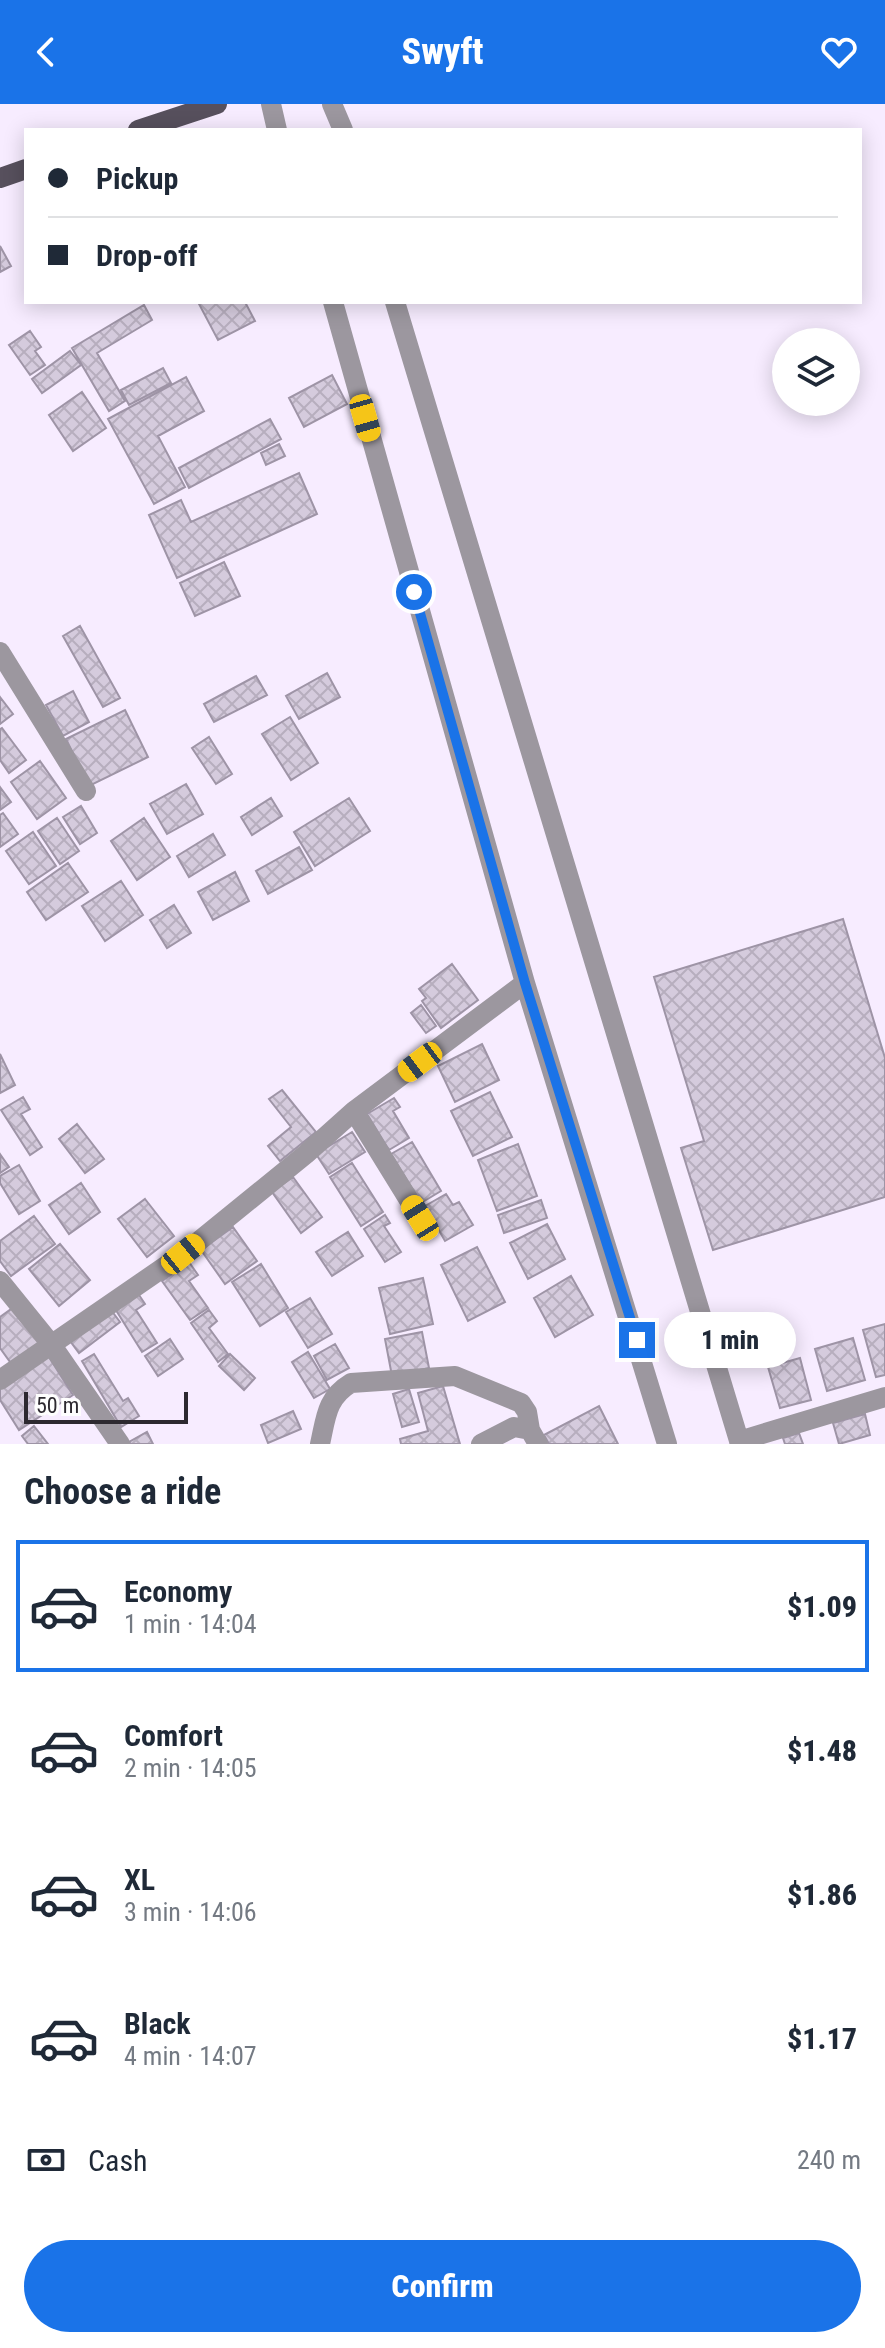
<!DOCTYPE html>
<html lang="en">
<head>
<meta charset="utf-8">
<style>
	body { margin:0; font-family:"Roboto Condensed",sans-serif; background:#f6f6f7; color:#1f2937; height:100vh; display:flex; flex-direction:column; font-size:30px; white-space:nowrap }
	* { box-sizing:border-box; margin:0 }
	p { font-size:26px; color:#747a83 }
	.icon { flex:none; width:44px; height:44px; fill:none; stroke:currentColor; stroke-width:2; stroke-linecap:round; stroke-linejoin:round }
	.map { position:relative; height:1340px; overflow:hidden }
	.drawer { display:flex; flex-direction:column; background:#fff; flex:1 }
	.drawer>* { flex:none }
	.hud { position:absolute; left:24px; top:24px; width:838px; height:176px; border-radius:0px; box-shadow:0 4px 20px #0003; display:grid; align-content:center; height:176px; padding:0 24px; background:#fff }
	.fabs { position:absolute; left:772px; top:224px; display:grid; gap:16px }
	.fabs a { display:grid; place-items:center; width:88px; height:88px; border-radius:50%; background:#fff; box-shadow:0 4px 20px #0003; font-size:40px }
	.scale { position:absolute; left:24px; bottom:20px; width:164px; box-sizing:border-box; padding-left:8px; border:4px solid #2d2930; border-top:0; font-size:22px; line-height:28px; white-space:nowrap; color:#2d2930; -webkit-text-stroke:6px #fefefe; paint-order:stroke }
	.end { position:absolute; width:36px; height:36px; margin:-18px; border:10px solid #1a73e8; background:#fff; box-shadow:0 0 0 4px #fff }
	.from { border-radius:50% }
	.bubble { position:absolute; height:56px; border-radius:28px; background:#fff; box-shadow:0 4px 20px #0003; font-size:26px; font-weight:800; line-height:56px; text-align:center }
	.car { position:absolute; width:24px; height:48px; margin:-24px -12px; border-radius:10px; box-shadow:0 0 6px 2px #0007; background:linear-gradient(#f5c518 24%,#345 0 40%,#f5c518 0 76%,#345 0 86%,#f5c518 0) }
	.hud b { display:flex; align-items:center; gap:28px; height:76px; font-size:30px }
	.hud b+b { border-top:2px solid #e0e1e3 }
	.hud i { width:20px; height:20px; background:#1f2937 }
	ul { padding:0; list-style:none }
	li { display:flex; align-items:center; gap:24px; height:132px; margin:0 16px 12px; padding:0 8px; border:4px solid transparent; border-radius:0px }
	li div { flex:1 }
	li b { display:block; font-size:30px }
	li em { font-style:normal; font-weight:800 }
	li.current { border-color:#1a73e8 }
	li>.icon { width:72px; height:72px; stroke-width:1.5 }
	h2 { padding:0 24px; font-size:36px; line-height:96px }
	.pay { display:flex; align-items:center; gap:20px; height:88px; padding:0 24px; font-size:30px }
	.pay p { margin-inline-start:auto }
	.cta { display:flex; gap:16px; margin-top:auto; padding:16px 24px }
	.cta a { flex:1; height:92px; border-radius:48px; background:#1a73e8; color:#fff; font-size:32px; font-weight:800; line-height:92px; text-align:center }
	header { display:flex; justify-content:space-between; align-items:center; height:104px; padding:0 24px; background:#1a73e8; color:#fff; font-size:36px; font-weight:800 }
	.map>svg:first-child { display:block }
</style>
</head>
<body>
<header><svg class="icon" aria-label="back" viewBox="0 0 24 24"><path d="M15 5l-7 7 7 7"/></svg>Swyft<svg class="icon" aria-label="heart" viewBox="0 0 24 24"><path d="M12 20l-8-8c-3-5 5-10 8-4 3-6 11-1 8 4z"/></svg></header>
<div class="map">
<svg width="885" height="1340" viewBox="0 0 885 1340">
	<defs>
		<pattern id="building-cross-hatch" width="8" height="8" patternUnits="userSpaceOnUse" patternTransform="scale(2)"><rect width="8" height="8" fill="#d5cbdd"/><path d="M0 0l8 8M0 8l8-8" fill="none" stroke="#b7aebe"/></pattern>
	</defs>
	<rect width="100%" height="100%" fill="#f7ecff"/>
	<!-- building -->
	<path fill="url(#building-cross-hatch)" stroke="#9e94a6" stroke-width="2" d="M0,142L11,162L0,168Z
		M198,198H245L255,217L218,236Z
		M144,201L152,216L97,249L125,297L109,307L72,244Z
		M30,227L41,243L35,247L45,261L30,271L9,241Z
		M70,247L81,261L42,289L32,275Z
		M163,264L171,279L129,301L121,286Z
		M332,271L347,300L304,323L289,294Z
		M186,273L204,307L158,332L185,383L154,400L108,315Z
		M82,288L106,324L73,347L49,311Z
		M270,315L281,335L189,384L179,364Z
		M279,340L285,352L266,361L261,349Z
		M299,369L317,410L177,474L149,411L181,396L191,418Z
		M224,458L240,492L195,512L180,479Z
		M80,522L120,594L103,603L63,532Z
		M327,569L340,593L299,615L286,592Z
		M256,572L267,591L214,618L204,600Z
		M73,587L89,618L63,632L46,601Z
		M0,593L13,610L0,620Z
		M125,606L148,653L89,682L66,635Z
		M290,613L318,659L291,676L262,630Z
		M2,624L26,656L9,669L0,656V625Z
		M209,633L232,670L216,680L192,644Z
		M40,657L66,694L37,715L11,678Z
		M186,680L203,710L167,730L150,700Z
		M0,683L11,698L0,706Z
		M271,694L282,712L252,731L241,713Z
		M349,694L370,727L315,762L294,728Z
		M81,702L97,729L80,740L63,713Z
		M3,709L18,730L0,743V711Z
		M57,714L79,747L60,760L38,727Z
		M144,714L170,753L137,776L111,737Z
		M33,728L56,762L29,780L6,747Z
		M213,730L225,751L189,773L177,752Z
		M299,743L312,766L268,790L256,767Z
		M68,759L88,788L46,816L27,788Z
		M235,768L249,797L213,816L198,788Z
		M121,777L143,811L105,837L82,802Z
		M174,801L191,829L167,844L150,816Z
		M843,815L885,954V1093L713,1146L681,1044L704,1037L654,873Z
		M452,860L478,896L441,924L422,897L426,894L419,885Z
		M421,901L436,922L426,929L411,909Z
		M482,940L499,976L455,998L438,962Z
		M0,950L15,981L0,989Z
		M282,986L316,1028L280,1057L268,1042L291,1023L269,995Z
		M490,988L512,1033L473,1052L451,1007Z
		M23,993L30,1005L21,1010L42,1043L30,1051L1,1006Z
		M394,994L400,1003L393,1007L409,1034L389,1046L367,1010Z
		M77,1020L104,1055L85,1069L59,1035Z
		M352,1028L365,1048L329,1070L316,1050Z
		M412,1038L441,1087L421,1099L391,1050Z
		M518,1040L537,1092L497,1107L478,1056Z
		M0,1050L9,1063L0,1069Z
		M352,1059L383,1108L361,1122L330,1073Z
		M19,1061L40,1097L19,1110L0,1079V1072Z
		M293,1073L322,1113L301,1129L272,1088Z
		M81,1079L100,1108L69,1130L49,1101Z
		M446,1090L453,1101L459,1098L473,1121L445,1137L425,1102Z
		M145,1095L174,1132L147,1153L118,1115Z
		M541,1096L547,1114L504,1129L498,1111Z
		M385,1111L390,1119L384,1122L401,1148L385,1158L364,1125Z
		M34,1112L55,1140L11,1172L0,1157V1137Z
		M547,1120L565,1155L528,1175L510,1139Z
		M233,1123L257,1157L225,1180L201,1146Z
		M348,1128L363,1152L332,1172L316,1148Z
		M60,1140L90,1176L59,1202L29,1165Z
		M477,1143L505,1198L468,1217L441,1161Z
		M189,1158L198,1171L189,1177L208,1204L190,1216L162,1177Z
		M261,1160L288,1204L260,1222L232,1178Z
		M571,1172L593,1211L555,1233L534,1194Z
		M423,1174L433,1220L390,1230L379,1184Z
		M137,1188L145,1200L136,1206L157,1239L142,1248L114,1203Z
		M310,1194L332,1230L308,1244L286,1208Z
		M14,1203L42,1241L13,1262L0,1244V1213Z
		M111,1206L120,1218L79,1249L70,1237Z
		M209,1206L217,1217L209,1224L228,1250L218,1258L191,1219Z
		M885,1220V1271L876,1273L863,1226Z
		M422,1228L429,1264L392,1272L385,1235Z
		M853,1234L865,1276L827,1287L815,1245Z
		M170,1235L183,1255L158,1272L145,1252Z
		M335,1240L349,1264L327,1276L314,1252Z
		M308,1248L330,1285L314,1294L292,1258Z
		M47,1250L73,1291L19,1326L0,1296V1280Z
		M94,1250L123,1297L128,1294L139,1312L121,1323L82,1257Z
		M230,1250L255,1274L244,1286L219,1262Z
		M800,1254L811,1296L780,1304L768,1263Z
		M443,1282L460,1340H401L400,1335L428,1327L418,1289Z
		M409,1285L419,1318L402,1323L393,1290Z
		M599,1302L618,1340H549L544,1331Z
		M293,1307L301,1325L268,1339L261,1321Z
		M865,1310L870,1331L839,1340L833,1319Z
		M34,1322L48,1340H28L22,1332Z
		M147,1328L153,1340H131L129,1338Z
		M799,1329L803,1340H785L783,1334Z"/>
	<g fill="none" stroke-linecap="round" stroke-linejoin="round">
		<!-- minor -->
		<path stroke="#9c979f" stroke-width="20" d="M271,0L277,26
			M332,0L343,26
			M333,198L525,879L667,1340
			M395,198L740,1340
			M0,548L86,687
			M354,1007L420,1114
			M0,1177L51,1240L120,1340
			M0,1276L183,1150L306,1050L354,1007L525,879
			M739,1337L885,1293
			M320,1340C326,1314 326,1294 351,1279L455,1272L521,1299L527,1308L530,1326
			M481,1340L514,1323L530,1326L538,1340"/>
		<!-- major -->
		<path stroke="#57505d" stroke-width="20" d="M138,26L217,0
			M0,74L26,65"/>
	</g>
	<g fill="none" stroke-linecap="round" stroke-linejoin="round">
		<!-- route -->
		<path stroke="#1a73e8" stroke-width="10" d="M414,488L525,879L637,1236"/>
	</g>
</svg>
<div class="fabs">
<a><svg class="icon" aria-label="layers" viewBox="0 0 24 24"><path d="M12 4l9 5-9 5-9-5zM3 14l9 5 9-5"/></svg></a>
</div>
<div class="scale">50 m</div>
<i class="end from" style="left:414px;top:488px"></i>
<i class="end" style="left:637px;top:1236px"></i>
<div class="bubble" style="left:664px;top:1208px;width:132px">1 min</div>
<i class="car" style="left:365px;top:314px;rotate:164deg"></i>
<i class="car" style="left:420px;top:958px;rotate:233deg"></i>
<i class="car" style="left:420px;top:1114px;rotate:328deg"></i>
<i class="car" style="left:183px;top:1150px;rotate:51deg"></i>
<div class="hud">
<b><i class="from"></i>Pickup</b>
<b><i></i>Drop-off</b>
</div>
</div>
<section class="drawer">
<h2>Choose a ride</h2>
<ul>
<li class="current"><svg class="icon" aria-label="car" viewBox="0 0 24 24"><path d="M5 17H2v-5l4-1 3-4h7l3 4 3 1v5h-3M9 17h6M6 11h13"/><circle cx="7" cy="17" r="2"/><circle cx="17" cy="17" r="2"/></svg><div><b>Economy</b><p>1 min · 14:04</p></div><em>$1.09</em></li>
<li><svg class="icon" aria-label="car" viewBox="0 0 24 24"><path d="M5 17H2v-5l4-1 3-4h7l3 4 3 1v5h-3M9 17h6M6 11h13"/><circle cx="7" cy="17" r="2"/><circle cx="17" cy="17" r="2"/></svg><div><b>Comfort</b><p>2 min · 14:05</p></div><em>$1.48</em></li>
<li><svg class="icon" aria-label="car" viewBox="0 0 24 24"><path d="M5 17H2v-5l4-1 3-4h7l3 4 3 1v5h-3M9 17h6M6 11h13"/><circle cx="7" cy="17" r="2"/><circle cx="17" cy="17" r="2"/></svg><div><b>XL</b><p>3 min · 14:06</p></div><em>$1.86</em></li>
<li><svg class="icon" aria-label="car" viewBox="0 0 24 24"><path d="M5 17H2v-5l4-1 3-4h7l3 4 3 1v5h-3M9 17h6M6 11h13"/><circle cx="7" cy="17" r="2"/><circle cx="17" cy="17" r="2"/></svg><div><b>Black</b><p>4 min · 14:07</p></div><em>$1.17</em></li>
</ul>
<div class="pay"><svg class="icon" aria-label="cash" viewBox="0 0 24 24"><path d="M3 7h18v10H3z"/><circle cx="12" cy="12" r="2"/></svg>Cash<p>240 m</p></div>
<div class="cta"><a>Confirm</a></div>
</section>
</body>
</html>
